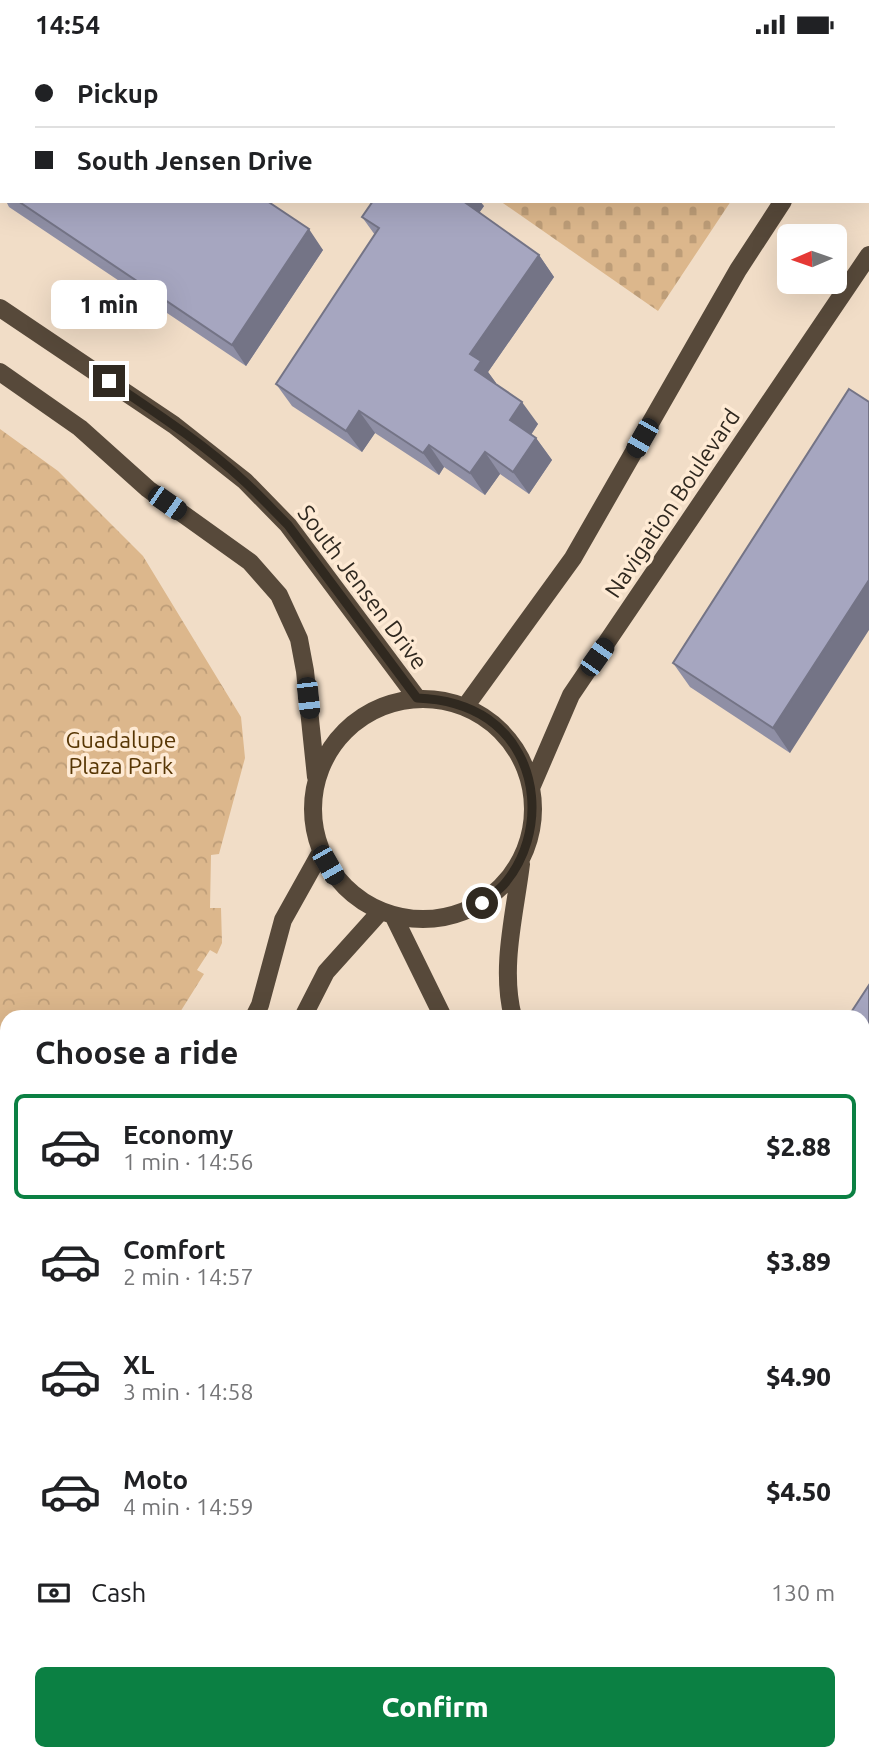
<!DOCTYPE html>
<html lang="en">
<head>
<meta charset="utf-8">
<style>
	body { margin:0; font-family:Ubuntu,sans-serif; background:#f6f6f6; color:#202124; height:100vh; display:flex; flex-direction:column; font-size:26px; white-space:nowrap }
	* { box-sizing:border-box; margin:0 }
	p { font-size:23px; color:#757577 }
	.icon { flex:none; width:38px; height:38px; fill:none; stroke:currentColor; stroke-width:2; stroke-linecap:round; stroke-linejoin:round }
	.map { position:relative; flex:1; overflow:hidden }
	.details { position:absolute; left:0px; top:961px; width:870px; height:751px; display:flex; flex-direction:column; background:#fff; border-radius:21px 21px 0 0; box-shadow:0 7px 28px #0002 }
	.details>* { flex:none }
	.top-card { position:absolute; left:0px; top:0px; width:870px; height:154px; box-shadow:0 7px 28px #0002; display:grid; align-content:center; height:154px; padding:0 35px; background:#fff }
	.needle { width:46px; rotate:268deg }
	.buttons { position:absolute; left:777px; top:175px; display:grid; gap:14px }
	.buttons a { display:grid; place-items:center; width:70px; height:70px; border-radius:10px; background:#fff; box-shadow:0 7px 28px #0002; font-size:35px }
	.end { position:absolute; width:32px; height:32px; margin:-16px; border:9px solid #302920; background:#fff; box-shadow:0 0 0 4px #fff }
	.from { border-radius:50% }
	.bubble { position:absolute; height:49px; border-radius:10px; background:#fff; box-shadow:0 7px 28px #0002; font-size:23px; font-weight:800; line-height:49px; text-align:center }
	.car { position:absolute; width:21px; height:42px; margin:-21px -10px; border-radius:9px; box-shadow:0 0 5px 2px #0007; background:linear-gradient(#222 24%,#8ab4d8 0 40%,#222 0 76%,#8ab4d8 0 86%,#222 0) }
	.top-card b { display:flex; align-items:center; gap:24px; height:66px; font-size:26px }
	.top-card b+b { border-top:2px solid #e0e0e0 }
	.top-card i { width:18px; height:18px; background:#202124 }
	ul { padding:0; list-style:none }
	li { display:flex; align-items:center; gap:21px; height:105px; margin:0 14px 10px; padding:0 21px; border:4px solid transparent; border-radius:10px }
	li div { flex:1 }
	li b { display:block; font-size:26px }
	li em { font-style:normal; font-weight:800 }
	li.on { border-color:#0b8043 }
	li>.icon { width:63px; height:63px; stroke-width:1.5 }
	h2 { padding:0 35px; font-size:32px; line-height:84px }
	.pay { display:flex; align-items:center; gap:18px; height:77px; padding:0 35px; font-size:26px }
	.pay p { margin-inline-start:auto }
	.button { display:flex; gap:14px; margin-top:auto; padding:14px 35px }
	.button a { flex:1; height:80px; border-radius:10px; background:#0b8043; color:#fff; font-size:28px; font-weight:800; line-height:80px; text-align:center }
	.status { display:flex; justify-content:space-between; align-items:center; height:49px; padding:0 35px; background:#fff; direction:ltr }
	.status svg { height:19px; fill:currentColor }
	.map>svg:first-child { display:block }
</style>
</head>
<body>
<div class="status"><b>14:54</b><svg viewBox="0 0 49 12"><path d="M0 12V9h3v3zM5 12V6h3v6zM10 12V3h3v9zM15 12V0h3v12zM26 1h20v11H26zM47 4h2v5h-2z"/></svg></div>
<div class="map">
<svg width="869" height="1711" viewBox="0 0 869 1711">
	<defs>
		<pattern id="cemetery-stones" width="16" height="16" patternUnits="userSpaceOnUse" patternTransform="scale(1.75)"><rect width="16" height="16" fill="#dcb78c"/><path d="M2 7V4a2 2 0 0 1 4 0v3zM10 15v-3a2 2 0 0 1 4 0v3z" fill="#bd9d78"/></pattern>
		<pattern id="park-crowns" width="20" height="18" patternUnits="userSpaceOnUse" patternTransform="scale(1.75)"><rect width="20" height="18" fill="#dcb78c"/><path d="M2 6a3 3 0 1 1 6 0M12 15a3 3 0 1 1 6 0" fill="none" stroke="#bd9d78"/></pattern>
	</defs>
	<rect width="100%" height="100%" fill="#f1ddc7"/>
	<!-- cemetery -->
	<path fill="url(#cemetery-stones)" d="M393,0H831L393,2Z
		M500,152H731L658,262Z"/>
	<!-- park -->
	<path fill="url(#park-crowns)" d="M0,380L58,422L143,507L241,668L245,709L219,805L211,806L210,859H221L222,894L217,905L210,901L197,921L204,925L177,968H7V1157L0,1153Z"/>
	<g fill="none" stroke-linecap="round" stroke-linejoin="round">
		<!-- minor -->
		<path stroke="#958d84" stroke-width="18" d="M44,2L45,0
			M0,68L2,66"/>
		<!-- major -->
		<path stroke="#57493a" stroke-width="18" d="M868,23L869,22
			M0,259L174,376L245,432L288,476L417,649
			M0,323L80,379L148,440L250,513L279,546L299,590L305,622L316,728
			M313 760a110 110 0 1 1 220 0a110 110 0 1 1-220 0Z
			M465,658L573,509L738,221L783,152
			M531,739L571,646L869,206
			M394,868L443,968
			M254,968L260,956L283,871L321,803
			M303,968L326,923L380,863
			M513,968C500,919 515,864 521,815
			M0,1388L7,1377
			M863,1472L869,1480
			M863,1615L869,1620"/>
	</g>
	<!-- wall -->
	<path fill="#8f8fa5" d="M118,0H283L282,2H117Z
		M6,152H267L323,201L246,317L9,158Z
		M484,157L479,164L539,206L554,228L488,323L496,334L495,335L538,375L531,386L536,389L552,411L529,445L500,425L485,446L444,418L439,426L375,384L362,403L292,357L276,335L375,186L362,168Z
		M869,353L790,704L690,638L673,614Z
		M869,936V1219L863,1215V968Z
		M863,1240L869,1248V1401L863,1393Z"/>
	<!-- shaded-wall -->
	<path fill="#747486" d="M170,0H190L192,2H169Z
		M254,0H283L282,2H253Z
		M461,152H480L484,157L474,171Z
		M309,180L323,201L246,317L232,296Z
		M539,206L554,228L488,323L496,334L490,343L475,321L470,305Z
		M522,353L538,375L526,393L510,371Z
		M359,362L375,384L362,403L346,382Z
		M536,389L552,411L529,445L513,423Z
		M429,396L444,418L439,426L423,404Z
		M485,403L500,425L485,446L470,424Z
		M869,531V581L790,704L773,679Z
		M7,1198V1239L0,1250V1209Z
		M140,1704H151L156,1711H140L139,1709Z"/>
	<!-- building -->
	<path fill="#a6a6c0" stroke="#747486" stroke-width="2" d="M86,0H109L112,2H85Z
		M118,0H170L169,2H117Z
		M203,0H254L253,2H205Z
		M2,126V141L0,140V129Z
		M18,152H267L309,180L232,296Z
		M373,152H463L539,206L470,305L481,312L475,321L522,353L510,371L536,389L513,423L485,403L470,424L429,396L423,404L359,362L346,382L276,335L379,179L362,168Z
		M849,340L869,353V531L773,679L673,614Z
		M869,936V1206L863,1202V968H848Z
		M0,1164L7,1168V1198L0,1209Z
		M863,1240L869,1248V1377L863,1382Z
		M7,1515V1704H140L139,1709L142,1711H0V1525Z
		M534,1704H752L762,1711H530Z"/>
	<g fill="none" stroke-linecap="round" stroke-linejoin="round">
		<!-- route -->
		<path stroke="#302920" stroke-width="9" d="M109,332C155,363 204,395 245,433C260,447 274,462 288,476L417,649C443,650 466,655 488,670C541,707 545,785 506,833C500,841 490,847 482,854"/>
	</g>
	<g text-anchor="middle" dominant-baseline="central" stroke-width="7" stroke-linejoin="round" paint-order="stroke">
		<!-- street labels -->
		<g font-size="23" fill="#302920" stroke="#feead4">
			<text transform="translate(672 454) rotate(-56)">Navigation Boulevard</text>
			<text transform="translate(363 538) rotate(53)">South Jensen Drive</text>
		</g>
		<!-- park labels -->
		<g font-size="23" fill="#573604" stroke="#feead4">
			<text x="121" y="690">Guadalupe<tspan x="121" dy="26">Plaza Park</tspan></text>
		</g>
	</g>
</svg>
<div class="buttons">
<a><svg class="needle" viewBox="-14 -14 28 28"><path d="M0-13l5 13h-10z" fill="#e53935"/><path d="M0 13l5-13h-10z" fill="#757577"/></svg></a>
</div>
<i class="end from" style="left:482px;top:854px"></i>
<i class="end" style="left:109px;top:332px"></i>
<div class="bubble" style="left:51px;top:231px;width:116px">1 min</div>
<i class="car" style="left:642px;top:389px;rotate:210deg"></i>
<i class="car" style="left:167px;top:454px;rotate:125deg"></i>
<i class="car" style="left:597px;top:608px;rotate:35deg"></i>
<i class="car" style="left:308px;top:649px;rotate:174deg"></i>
<i class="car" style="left:328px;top:816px;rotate:150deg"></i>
<div class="top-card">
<b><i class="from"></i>Pickup</b>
<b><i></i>South Jensen Drive</b>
</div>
<section class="details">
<h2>Choose a ride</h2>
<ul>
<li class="on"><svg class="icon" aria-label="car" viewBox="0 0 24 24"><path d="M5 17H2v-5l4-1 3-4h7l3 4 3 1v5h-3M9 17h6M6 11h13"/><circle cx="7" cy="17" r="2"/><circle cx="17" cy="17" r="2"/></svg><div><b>Economy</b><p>1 min · 14:56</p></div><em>$2.88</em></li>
<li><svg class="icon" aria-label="car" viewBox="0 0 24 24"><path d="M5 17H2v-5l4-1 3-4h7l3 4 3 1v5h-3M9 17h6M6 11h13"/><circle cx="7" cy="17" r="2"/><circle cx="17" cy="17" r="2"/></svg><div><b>Comfort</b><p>2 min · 14:57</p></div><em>$3.89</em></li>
<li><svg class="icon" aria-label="car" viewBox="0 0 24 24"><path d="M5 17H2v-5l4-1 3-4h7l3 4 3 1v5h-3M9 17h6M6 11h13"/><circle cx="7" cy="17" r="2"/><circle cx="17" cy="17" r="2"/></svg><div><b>XL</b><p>3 min · 14:58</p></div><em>$4.90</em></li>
<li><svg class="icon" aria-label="car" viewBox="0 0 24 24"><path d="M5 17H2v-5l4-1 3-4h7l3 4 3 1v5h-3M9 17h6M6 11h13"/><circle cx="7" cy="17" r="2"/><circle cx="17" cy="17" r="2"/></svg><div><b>Moto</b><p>4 min · 14:59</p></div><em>$4.50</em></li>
</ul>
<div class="pay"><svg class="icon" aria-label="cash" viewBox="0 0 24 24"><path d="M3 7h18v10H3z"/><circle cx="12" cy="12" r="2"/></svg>Cash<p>130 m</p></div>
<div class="button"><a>Confirm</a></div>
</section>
</div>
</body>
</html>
